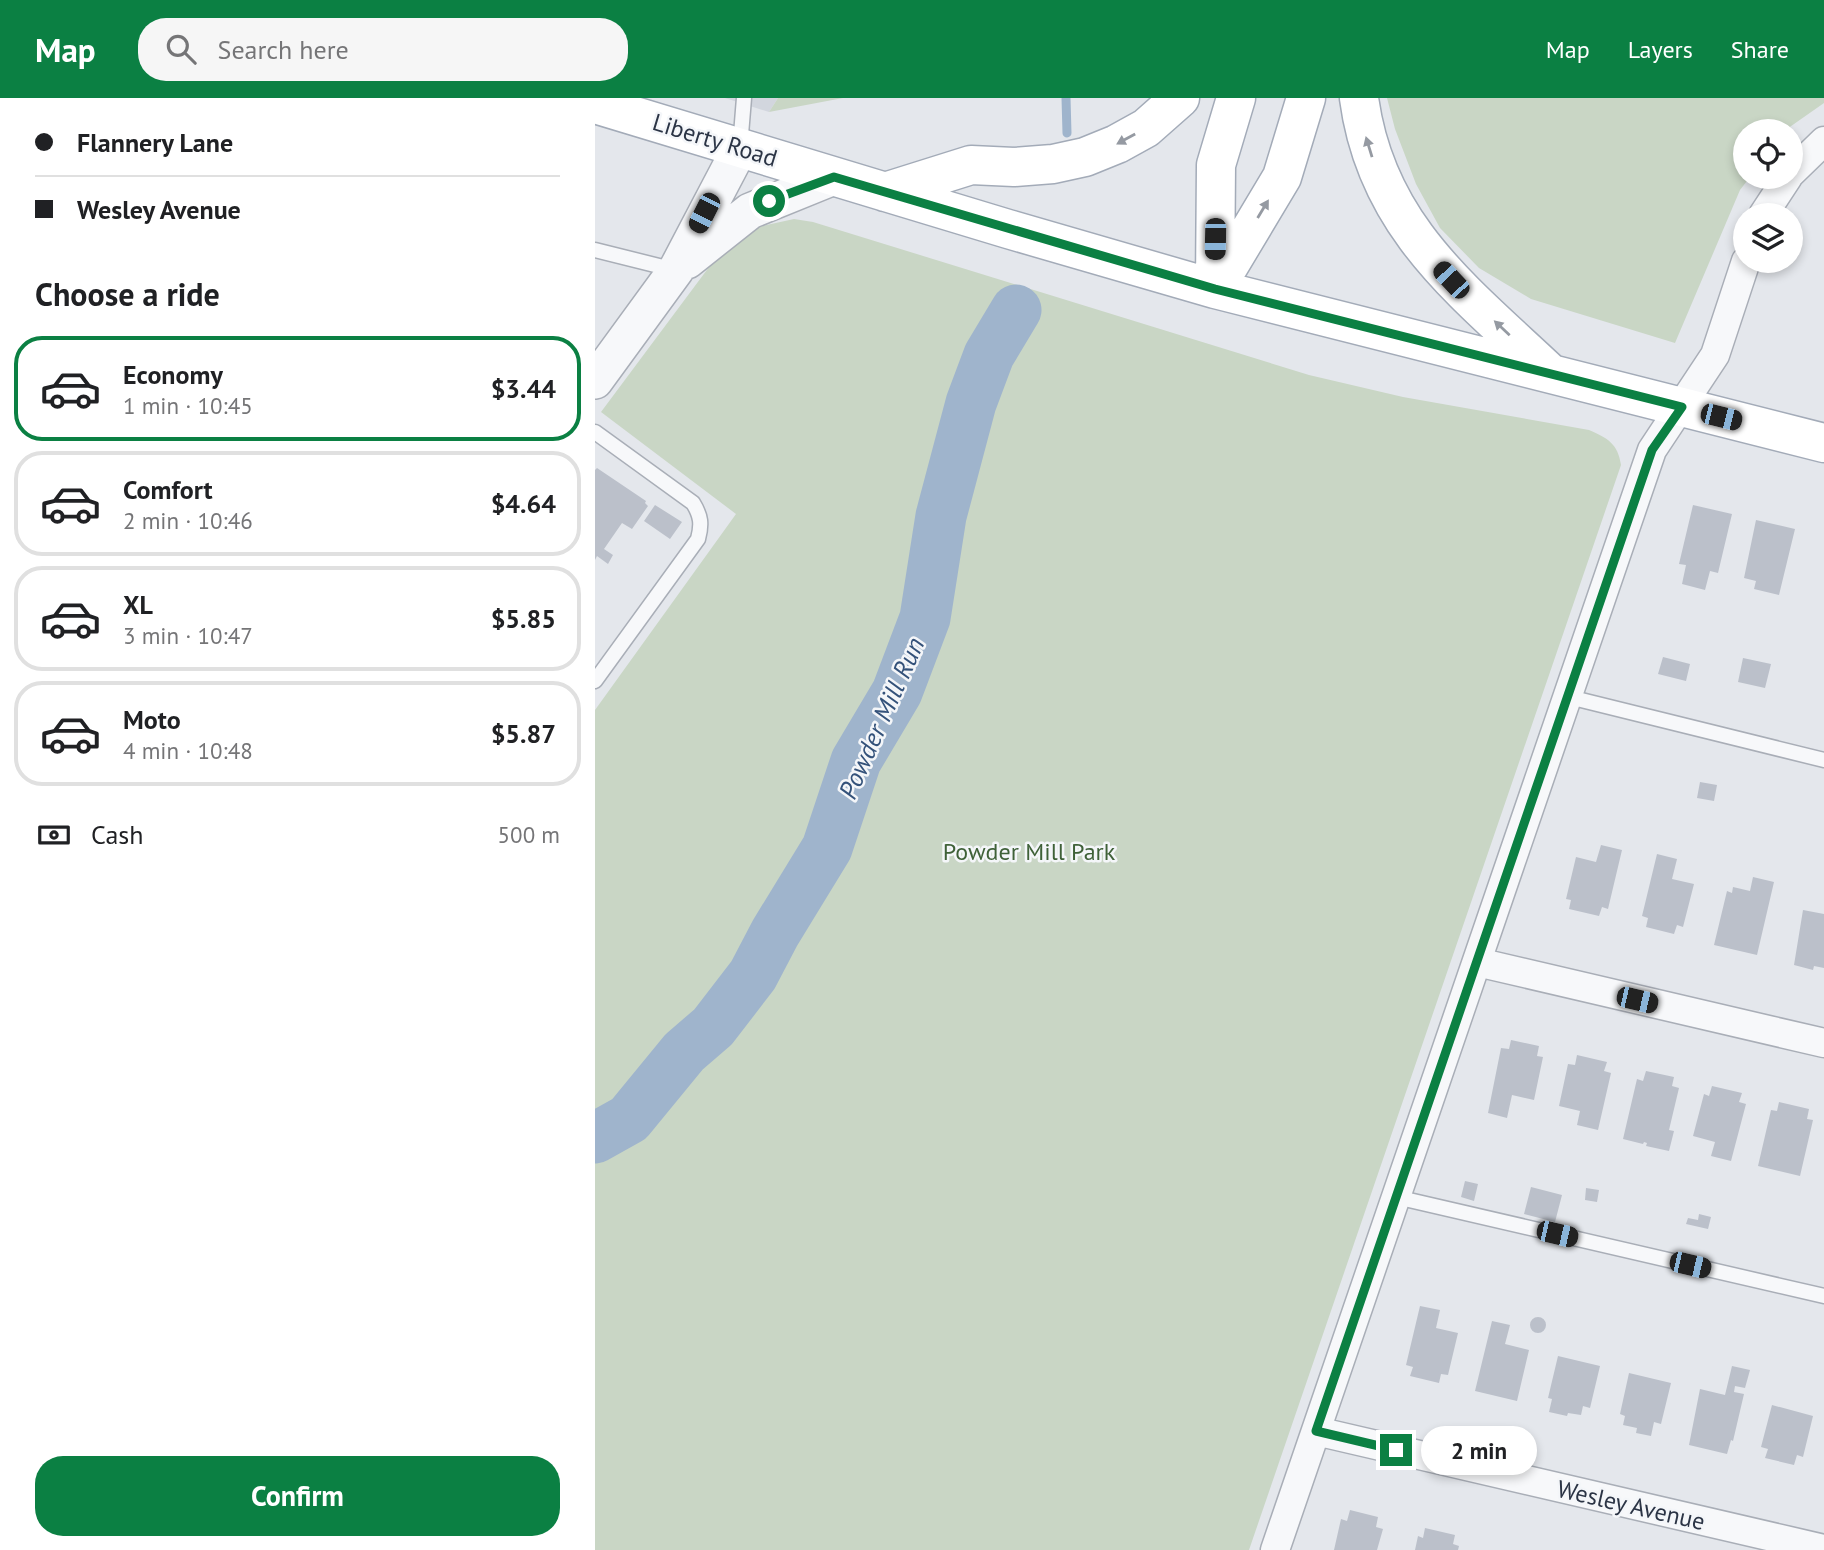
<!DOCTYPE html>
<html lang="en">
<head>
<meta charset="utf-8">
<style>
	body { margin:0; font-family:"PT Sans",sans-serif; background:#f6f6f6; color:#202124; height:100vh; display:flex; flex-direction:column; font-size:26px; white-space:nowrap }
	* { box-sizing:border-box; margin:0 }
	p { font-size:23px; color:#757577 }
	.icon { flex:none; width:38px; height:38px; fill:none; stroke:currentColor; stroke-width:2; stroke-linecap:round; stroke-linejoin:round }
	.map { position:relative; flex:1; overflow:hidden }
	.sheet { display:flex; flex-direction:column; background:#fff; width:595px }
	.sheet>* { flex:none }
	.top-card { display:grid; align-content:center; height:154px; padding:0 35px; background:#fff }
	.fabs { position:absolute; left:1138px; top:21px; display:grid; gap:14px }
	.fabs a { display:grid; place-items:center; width:70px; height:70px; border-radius:50%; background:#fff; box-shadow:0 4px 10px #0003; font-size:35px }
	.end { position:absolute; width:32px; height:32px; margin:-16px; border:9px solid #0b8043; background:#fff; box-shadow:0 0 0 4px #fff }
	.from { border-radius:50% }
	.bubble { position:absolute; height:49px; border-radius:24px; background:#fff; box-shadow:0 4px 10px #0003; font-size:23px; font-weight:800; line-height:49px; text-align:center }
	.car { position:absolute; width:21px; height:42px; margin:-21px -10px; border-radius:9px; box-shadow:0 0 5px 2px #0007; background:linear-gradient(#222 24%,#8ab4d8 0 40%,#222 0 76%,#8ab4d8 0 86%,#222 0) }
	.top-card b { display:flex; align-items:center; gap:24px; height:66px; font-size:26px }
	.top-card b+b { border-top:2px solid #e0e0e0 }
	.top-card i { width:18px; height:18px; background:#202124 }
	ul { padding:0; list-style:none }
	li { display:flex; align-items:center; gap:21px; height:105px; margin:0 14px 10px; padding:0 21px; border:4px solid #e0e0e0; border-radius:28px }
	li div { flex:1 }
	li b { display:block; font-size:26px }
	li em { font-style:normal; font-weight:800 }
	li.active { border-color:#0b8043 }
	li>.icon { width:63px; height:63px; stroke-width:1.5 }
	h2 { padding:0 35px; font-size:32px; line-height:84px }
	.pay { display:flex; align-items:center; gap:18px; height:77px; padding:0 35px; font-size:26px }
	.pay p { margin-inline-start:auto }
	.button { display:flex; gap:14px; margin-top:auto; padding:14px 35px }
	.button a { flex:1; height:80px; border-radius:28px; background:#0b8043; color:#fff; font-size:28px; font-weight:800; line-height:80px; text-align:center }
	header { display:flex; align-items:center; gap:42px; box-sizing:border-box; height:98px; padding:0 35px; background:#0b8043; color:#fff }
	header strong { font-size:33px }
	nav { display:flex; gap:38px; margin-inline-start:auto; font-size:24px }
	.search { width:490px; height:63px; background:#f6f6f6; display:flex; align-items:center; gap:18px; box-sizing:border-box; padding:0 24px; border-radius:28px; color:#757577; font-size:26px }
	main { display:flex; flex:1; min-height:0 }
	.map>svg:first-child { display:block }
</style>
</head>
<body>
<header>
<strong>Map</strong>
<div class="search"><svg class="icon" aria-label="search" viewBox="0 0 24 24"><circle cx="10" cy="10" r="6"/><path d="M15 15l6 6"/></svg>Search here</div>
<nav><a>Map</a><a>Layers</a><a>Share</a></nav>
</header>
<main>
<section class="sheet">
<div class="top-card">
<b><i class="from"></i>Flannery Lane</b>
<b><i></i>Wesley Avenue</b>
</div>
<h2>Choose a ride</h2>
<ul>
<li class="active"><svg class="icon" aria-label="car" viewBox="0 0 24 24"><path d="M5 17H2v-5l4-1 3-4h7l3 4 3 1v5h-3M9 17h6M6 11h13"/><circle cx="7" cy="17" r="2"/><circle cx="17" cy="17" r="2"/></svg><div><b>Economy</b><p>1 min · 10:45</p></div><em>$3.44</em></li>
<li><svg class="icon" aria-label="car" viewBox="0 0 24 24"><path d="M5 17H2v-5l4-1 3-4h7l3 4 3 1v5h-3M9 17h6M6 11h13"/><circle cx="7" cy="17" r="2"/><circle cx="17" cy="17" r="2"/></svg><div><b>Comfort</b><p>2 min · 10:46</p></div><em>$4.64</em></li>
<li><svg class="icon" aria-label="car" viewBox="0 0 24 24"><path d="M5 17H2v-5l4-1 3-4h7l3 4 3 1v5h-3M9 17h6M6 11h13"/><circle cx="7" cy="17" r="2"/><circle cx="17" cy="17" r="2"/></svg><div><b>XL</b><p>3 min · 10:47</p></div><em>$5.85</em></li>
<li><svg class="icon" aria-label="car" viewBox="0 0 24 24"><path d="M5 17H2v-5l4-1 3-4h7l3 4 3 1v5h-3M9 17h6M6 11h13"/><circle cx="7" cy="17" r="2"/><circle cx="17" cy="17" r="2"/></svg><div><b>Moto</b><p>4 min · 10:48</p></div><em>$5.87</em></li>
</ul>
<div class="pay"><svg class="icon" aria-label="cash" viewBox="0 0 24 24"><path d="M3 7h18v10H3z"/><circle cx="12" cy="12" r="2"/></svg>Cash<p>500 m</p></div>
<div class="button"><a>Confirm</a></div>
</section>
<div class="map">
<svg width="1229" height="1452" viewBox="0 0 1229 1452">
	<rect width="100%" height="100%" fill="#e4e7ec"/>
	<!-- built -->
	<path fill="#d2d6de" d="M130,0H183L174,14Z"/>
	<!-- green -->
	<path fill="#c9d6c5" d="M183,0H248L174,14Z
		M792,0H1229V5L1189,33H1150V79H1155L1145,92L1080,245L936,201L884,170L845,130L821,86L800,31Z
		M199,121L218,124L714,277L808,299L994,332C1013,340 1023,346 1026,367L654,1452H0V612L141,416L6,314L123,157L155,133L167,128Z"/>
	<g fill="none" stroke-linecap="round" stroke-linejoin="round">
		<!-- stream -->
		<path stroke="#9fb4cc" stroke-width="9" d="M471,0L472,35"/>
		<!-- river -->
		<path stroke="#9fb4cc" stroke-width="51" d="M0,1040L34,1021L89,954L118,929L158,877L180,835L232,750L261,663L302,594L330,520L346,418L376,305L394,257L421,212"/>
	</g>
	<!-- building -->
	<path fill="#bbc0ca" d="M2,370L51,403L50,405L53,408L37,431L27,425L9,451L18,457L13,466L2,458L0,462V372Z
		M60,407L87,424L75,441L49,423Z
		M1098,407L1137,416L1123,475L1115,473L1110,492L1087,486L1091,467L1084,466Z
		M1161,422L1200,431L1184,497L1159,491L1161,483L1149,480Z
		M1068,559L1095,566L1091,583L1063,576Z
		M1148,560L1176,566L1170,590L1143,584Z
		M1105,684L1122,687L1119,703L1102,700Z
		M1006,747L1027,752L1013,811L1007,809L1004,818L974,811L976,802L971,801L981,759L1001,764Z
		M1062,756L1082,761L1077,781L1099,786L1088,829L1082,827L1079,836L1051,829L1053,820L1047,818Z
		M1158,779L1179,784L1162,857L1119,847L1132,793L1137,795L1138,789L1155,793Z
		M1208,812L1229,816V870L1219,868L1218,872L1199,867Z
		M916,942L944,948L942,958L948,959L939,1002L917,997L912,1020L893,1015L906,950L914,951Z
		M982,957L1012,964L1009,973L1016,975L1003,1032L982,1027L985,1013L964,1008L973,966L980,967Z
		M1051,973L1079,979L1077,988L1084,990L1074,1032L1079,1033L1074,1053L1051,1048L1052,1045L1049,1044L1048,1046L1028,1041L1042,981L1048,983Z
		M1117,988L1147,995L1144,1004L1151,1006L1136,1063L1116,1058L1120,1044L1098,1038L1109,996L1114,998Z
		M1184,1004L1214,1011L1212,1021L1218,1022L1205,1078L1163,1068L1176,1012L1182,1013Z
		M870,1083L883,1086L879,1103L866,1099Z
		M936,1089L967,1097L960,1124L929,1116Z
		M991,1090L1004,1092L1002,1104L990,1102Z
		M1104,1116L1116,1119L1113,1131L1091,1126L1093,1120L1103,1122Z
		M825,1208L845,1212L841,1230L863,1235L853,1277L846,1276L844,1285L815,1278L818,1269L811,1267Z
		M935 1227a8 8 0 1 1 16 0a8 8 0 1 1-16 0Z
		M897,1223L915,1227L910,1246L934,1252L922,1303L880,1293Z
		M963,1258L1005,1268L995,1310L988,1308L986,1317L973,1315L972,1318L954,1314L957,1301L953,1300Z
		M1137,1268L1155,1272L1150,1290L1140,1288L1139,1294L1149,1296L1138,1343L1136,1342L1132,1356L1094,1347L1105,1291L1130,1297Z
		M1034,1275L1076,1285L1066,1326L1059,1324L1056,1338L1041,1335L1042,1330L1028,1327L1030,1318L1025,1316Z
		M1177,1307L1218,1318L1208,1359L1202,1357L1199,1367L1170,1360L1173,1351L1166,1349Z
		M755,1412L783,1419L781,1429L788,1431L782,1452H739L746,1421L752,1423Z
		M830,1430L860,1437L858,1446L864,1448L863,1452H820L823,1438L828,1440Z"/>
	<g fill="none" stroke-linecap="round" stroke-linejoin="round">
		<!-- service casing -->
		<g stroke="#a9aeb7" stroke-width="17">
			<path id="service" d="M145,49L149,0
				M0,152L80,172
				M0,334L98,405C106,418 107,426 103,441L0,583
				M974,599L1229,662
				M801,1099L1229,1198"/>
		</g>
		<!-- minor casing -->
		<g stroke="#a9aeb7" stroke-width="31">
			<path id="minor" d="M1195,76L1229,43
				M1168,117L1193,79
				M882,864L1229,945
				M721,1333L1229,1451
				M680,1452L1057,352L1120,257L1151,163"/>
		</g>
		<!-- tertiary casing -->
		<g stroke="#a9aeb7" stroke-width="38">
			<path id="tertiary" d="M92,163L155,113L239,79
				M0,283L81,172L145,50"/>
		</g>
		<!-- primary casing -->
		<g stroke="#a3abb8" stroke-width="41">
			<path id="primary" d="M764,0C781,128 867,192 955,275
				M0,6L413,131L620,191L1229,345
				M290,94L376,67L419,69L458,66L490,59L522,46L551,30L585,0
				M620,188L621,67L641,0
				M620,191L687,79L711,0"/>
		</g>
		<!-- service -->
		<use href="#service" stroke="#f7f8fa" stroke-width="14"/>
		<!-- minor -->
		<use href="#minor" stroke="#f7f8fa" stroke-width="28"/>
		<!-- tertiary -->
		<use href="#tertiary" stroke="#f7f8fa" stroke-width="35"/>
		<!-- primary -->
		<use href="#primary" stroke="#fff" stroke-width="38"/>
	</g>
	<!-- one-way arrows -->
	<defs><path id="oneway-solid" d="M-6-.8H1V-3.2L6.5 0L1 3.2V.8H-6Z" transform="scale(1.75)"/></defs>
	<g fill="#959aa2">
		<use href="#oneway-solid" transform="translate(531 41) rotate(151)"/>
		<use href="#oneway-solid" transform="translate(774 49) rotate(-107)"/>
		<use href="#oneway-solid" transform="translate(668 111) rotate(-59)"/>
		<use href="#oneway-solid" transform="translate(907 230) rotate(-137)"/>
	</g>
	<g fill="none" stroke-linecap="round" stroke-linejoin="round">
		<!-- route -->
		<path stroke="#0b8043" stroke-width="9" d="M174,103L239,79L620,191L1087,309L1057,352L721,1333L801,1352"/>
	</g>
	<g text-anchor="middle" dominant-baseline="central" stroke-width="5" stroke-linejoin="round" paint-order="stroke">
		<!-- street labels -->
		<g font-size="24" fill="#2b3445" stroke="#f4f6f9">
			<text transform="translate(120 42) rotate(17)">Liberty Road</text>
			<text transform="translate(1036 1407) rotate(13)">Wesley Avenue</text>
		</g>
		<!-- park labels -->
		<g font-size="24" fill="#3f6138" stroke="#f4f6f9">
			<text x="434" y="753">Powder Mill Park</text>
		</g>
		<!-- water labels -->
		<g font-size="26" font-style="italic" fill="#34527a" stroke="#f4f6f9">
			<text transform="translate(286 620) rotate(-66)">Powder Mill Run</text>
		</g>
	</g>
</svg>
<div class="fabs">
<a><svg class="icon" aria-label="locate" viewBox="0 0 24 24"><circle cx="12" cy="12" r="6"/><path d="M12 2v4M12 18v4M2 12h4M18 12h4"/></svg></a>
<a><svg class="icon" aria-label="layers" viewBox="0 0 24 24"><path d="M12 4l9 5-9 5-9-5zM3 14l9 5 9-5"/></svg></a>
</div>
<i class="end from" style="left:174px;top:103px"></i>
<i class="end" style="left:801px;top:1352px"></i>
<div class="bubble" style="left:826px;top:1328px;width:116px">2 min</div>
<i class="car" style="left:109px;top:115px;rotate:207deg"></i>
<i class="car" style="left:620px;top:141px;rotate:181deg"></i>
<i class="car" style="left:856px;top:182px;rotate:317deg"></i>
<i class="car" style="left:1126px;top:319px;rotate:104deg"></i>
<i class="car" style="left:1042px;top:902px;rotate:103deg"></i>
<i class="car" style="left:962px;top:1136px;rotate:103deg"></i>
<i class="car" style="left:1095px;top:1167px;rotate:103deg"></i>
</div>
</main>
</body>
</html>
